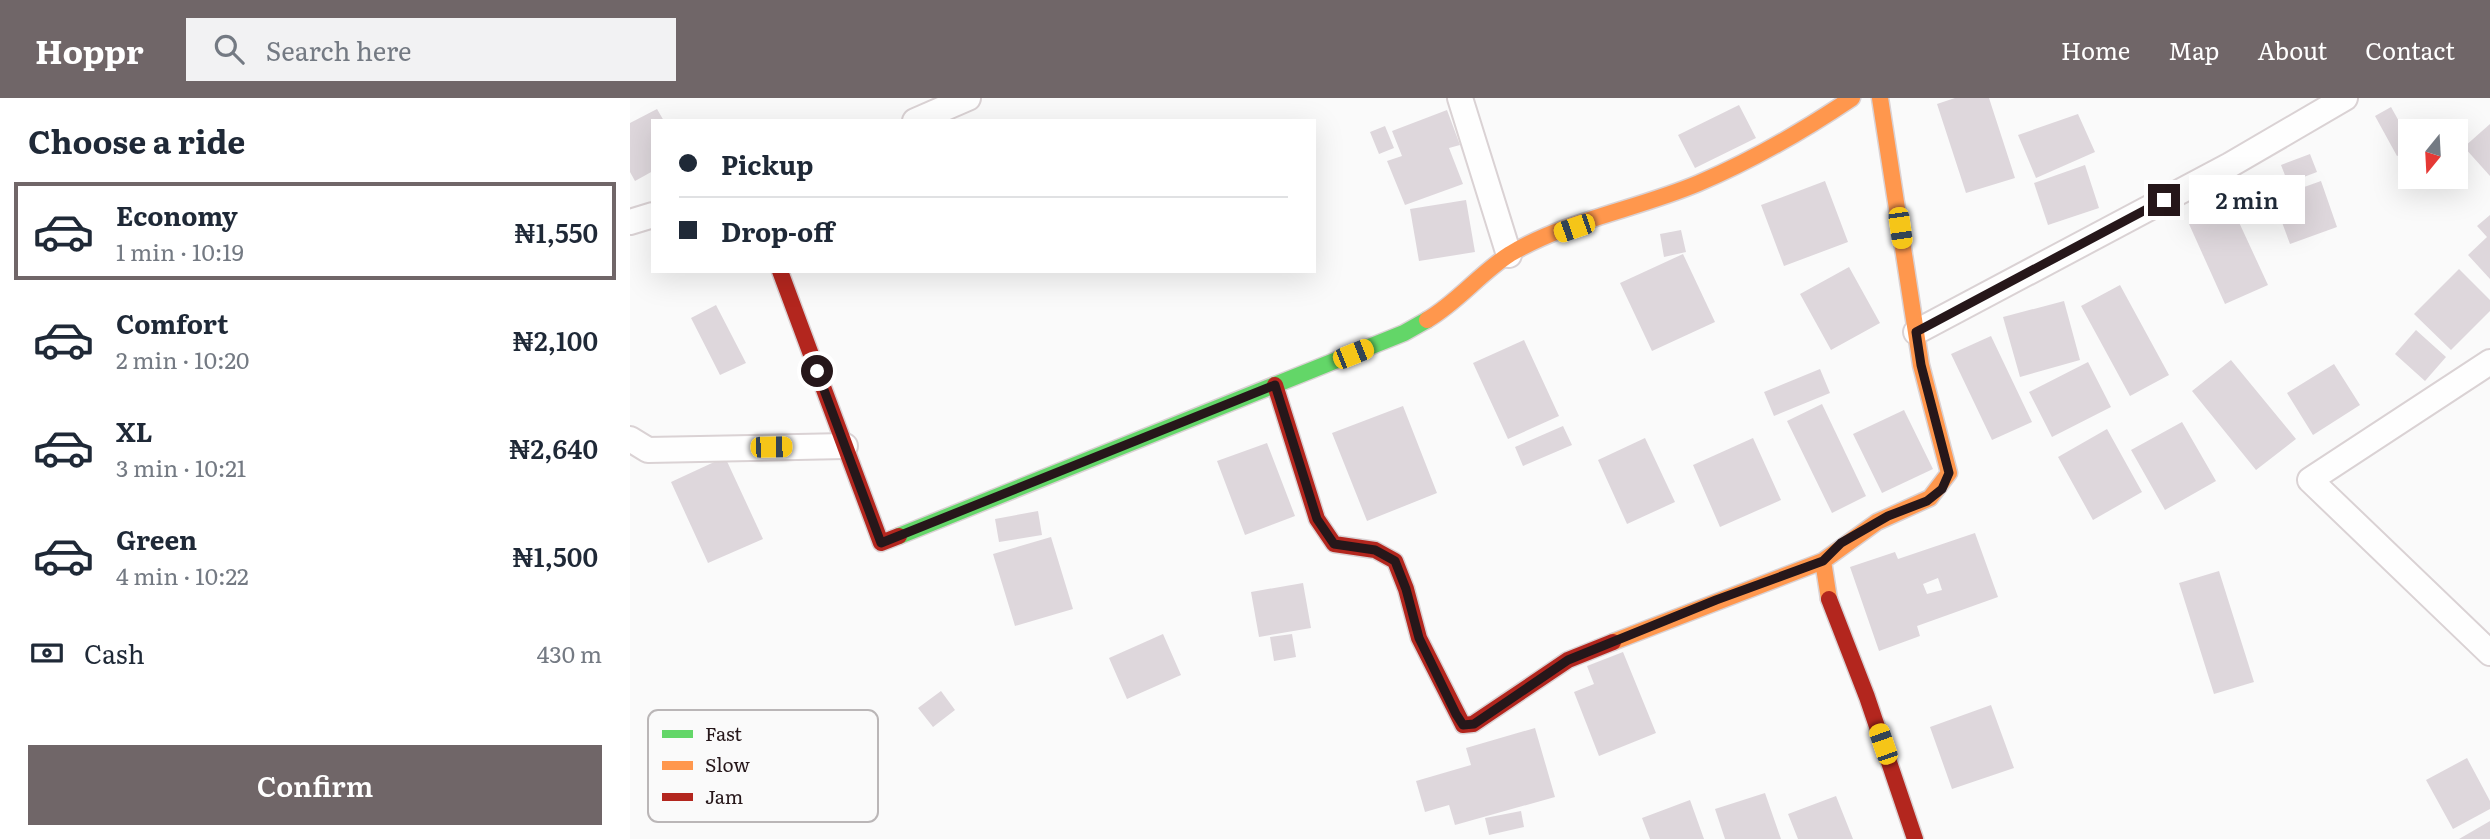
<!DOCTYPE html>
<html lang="en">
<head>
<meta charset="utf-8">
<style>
	body { margin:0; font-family:Literata,serif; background:#f2f2f3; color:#1f2937; height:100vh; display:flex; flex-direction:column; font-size:26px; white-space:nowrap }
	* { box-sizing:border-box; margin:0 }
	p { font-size:23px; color:#747a83 }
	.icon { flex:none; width:38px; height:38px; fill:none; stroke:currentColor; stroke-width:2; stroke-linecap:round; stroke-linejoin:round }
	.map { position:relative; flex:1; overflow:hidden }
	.side { display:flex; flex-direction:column; background:#fff; width:630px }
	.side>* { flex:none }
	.hud { position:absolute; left:21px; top:21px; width:665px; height:154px; border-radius:0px; box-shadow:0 7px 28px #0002; display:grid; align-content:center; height:154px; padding:0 28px; background:#fff }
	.needle { width:46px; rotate:198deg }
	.fabs { position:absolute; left:1768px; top:21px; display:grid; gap:14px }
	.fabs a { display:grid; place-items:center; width:70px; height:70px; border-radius:0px; background:#fff; box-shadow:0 7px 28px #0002; font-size:35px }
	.end { position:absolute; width:32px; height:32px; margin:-16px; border:9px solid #26171a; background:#fff; box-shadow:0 0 0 4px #fff }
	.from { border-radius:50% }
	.bubble { position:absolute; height:49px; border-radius:0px; background:#fff; box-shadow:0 7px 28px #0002; font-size:23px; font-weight:600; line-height:49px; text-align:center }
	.car { position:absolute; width:21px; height:42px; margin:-21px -10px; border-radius:9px; box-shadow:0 0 5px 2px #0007; background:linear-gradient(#f5c518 24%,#345 0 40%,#f5c518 0 76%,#345 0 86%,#f5c518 0) }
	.hud b { display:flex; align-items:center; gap:24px; height:66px; font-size:26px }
	.hud b+b { border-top:2px solid #e0e1e3 }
	.hud i { width:18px; height:18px; background:#1f2937 }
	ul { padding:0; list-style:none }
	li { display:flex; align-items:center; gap:21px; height:98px; margin:0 14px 10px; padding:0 14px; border:4px solid transparent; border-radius:0px }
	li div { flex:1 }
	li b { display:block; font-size:26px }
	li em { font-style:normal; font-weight:600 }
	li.active { border-color:#706668 }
	li>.icon { width:63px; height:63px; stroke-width:1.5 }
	h2 { padding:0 28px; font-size:32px; line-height:84px }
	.pay { display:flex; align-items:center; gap:18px; height:77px; padding:0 28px; font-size:26px }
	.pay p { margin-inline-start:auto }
	.primary-button { display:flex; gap:14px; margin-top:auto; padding:14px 28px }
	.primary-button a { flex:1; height:80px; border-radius:0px; background:#706668; color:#fff; font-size:28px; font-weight:600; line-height:80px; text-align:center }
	header { display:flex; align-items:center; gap:42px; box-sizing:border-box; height:98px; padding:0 35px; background:#706668; color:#fff }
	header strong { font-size:33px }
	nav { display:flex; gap:38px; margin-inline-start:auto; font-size:24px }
	.search { width:490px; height:63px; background:#f2f2f3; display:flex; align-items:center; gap:18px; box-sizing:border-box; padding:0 24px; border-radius:0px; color:#747a83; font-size:26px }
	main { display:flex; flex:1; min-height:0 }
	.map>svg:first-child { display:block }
</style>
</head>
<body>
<header>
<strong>Hoppr</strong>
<div class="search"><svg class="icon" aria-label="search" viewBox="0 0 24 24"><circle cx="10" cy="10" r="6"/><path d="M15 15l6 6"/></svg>Search here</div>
<nav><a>Home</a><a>Map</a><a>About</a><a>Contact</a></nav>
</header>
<main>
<section class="side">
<h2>Choose a ride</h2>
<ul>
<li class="active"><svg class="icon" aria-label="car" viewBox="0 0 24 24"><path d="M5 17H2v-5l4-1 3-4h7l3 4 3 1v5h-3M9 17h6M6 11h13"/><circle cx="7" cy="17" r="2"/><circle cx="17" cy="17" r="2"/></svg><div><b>Economy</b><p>1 min · 10:19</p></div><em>₦1,550</em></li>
<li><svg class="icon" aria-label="car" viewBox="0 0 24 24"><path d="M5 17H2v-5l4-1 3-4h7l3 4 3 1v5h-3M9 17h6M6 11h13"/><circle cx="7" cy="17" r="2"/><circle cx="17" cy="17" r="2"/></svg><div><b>Comfort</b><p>2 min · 10:20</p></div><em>₦2,100</em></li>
<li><svg class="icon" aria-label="car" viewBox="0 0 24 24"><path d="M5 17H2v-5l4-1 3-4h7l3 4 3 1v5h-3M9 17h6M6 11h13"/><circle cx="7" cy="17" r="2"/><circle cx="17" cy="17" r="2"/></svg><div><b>XL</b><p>3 min · 10:21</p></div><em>₦2,640</em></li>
<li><svg class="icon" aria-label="car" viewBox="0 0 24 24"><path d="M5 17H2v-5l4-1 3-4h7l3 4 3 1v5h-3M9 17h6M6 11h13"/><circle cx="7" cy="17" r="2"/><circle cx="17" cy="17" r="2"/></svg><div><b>Green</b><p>4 min · 10:22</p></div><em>₦1,500</em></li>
</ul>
<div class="pay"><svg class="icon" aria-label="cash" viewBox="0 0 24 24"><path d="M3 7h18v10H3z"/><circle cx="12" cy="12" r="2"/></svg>Cash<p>430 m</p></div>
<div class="primary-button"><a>Confirm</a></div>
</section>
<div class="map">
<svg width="1860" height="741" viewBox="0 0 1860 741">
	<rect width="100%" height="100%" fill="#fafafa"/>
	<!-- building -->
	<path fill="#ded7dc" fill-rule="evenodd" d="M1325,0H1359L1385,80L1336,95L1307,6Z
		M1109,7L1126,40L1065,70L1048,37Z
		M1761,9L1780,43V52L1767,58L1745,18Z
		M27,11L34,23H23V73L5,83L0,74V25Z
		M817,12L830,47L819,50L833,86L775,107L757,63L772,58L762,33Z
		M1448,16L1465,54L1406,80L1388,37Z
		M1860,26V78L1834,49Z
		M755,28L764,50L749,56L740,34Z
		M1680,56L1687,74L1658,85L1651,67Z
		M1455,67L1469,110L1418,127L1404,85Z
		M1195,83L1218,144L1154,168L1131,107Z
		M1691,83L1707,129L1660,146L1643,100Z
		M836,102L845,154L789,163L780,111Z
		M1601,107L1638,187L1595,206L1559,126Z
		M1860,117V181L1838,157L1857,139L1847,128Z
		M1051,132L1056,154L1034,159L1030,136Z
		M1053,156L1085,224L1022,253L990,185Z
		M1219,169L1250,225L1201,252L1170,196Z
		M1829,171L1860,202V213L1821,252L1784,216Z
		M1490,187L1539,277L1500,298L1451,208Z
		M1434,203L1450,262L1390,279L1373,219Z
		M86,207L116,265L90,277L61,220Z
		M1786,232L1816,259L1795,283L1765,256Z
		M1361,238L1402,324L1362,342L1321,256Z
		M894,242L929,318L878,341L843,265Z
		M1601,262L1666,341L1626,372L1562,293Z
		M1458,264L1481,309L1422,339L1399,294Z
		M1704,266L1730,307L1683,337L1657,295Z
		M1190,271L1200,295L1144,318L1134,294Z
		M1192,306L1236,398L1202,415L1157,323Z
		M773,308L807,395L737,423L702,335Z
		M1274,312L1303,371L1252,395L1223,336Z
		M1552,324L1586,383L1535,412L1501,352Z
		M933,328L942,347L893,368L885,349Z
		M1477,331L1512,394L1463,422L1428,359Z
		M1015,340L1045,404L997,426L968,362Z
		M1123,340L1151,402L1090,429L1063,367Z
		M637,345L665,418L615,437L587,363Z
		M95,359L133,441L78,465L41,384Z
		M408,413L412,437L369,444L365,421Z
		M1345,435L1368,499L1287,528L1290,538L1249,553L1220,469L1265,454L1268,461ZM1308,480L1312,492L1297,496L1293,486Z
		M421,439L443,511L385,528L363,456Z
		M1589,473L1624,584L1584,596L1549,485Z
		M673,485L681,530L629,539L621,494Z
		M533,536L551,577L497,601L479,560Z
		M662,536L666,559L644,563L640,539Z
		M993,554L1026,635L969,658L944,594L964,586L957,568Z
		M311,593L325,612L303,629L288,610Z
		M1361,607L1384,670L1322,691L1300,629Z
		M905,630L925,699L825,727L819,707L795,714L786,683L841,667L836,650Z
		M1837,660L1860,703V711L1823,731L1796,682Z
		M1135,695L1151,741H1095L1085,711Z
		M1206,698L1223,741H1168L1158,716Z
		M1060,702L1074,741H1020L1012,720Z
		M891,713L894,729L859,737L855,720Z
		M1860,723V741H1829Z"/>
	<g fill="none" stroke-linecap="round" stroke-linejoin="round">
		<!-- street casing -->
		<g stroke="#dad2d4" stroke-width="28">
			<path id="street" d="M830,0L879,157
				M285,23L338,0
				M0,124L23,117
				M1286,234L1600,67L1715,0
				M1860,264L1680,382L1860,555
				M0,341L18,352L215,348"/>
		</g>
		<!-- fast casing -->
		<g stroke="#dad2d4" stroke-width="19">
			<path id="fast" d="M269,438L774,235L797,222"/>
		</g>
		<!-- slow casing -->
		<g stroke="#dad2d4" stroke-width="19">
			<path id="slow" d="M797,222C828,204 850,175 880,156C937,122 1008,111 1069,85C1123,62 1173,33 1222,0
				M1199,501L1193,463L1247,424L1300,400L1319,375L1291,267L1250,0
				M983,544L1193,463"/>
		</g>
		<!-- jam casing -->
		<g stroke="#dad2d4" stroke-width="19">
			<path id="jam" d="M150,173L251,445L269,438
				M645,287L687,421L704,446L745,452L765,463L776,491L789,540L833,627L843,626L938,562L983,544
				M1199,501L1237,599L1285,741"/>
		</g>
		<!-- street -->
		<use href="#street" stroke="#fefefe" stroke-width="24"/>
		<!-- fast -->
		<use href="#fast" stroke="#63d668" stroke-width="16"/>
		<!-- slow -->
		<use href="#slow" stroke="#ff974d" stroke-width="16"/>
		<!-- jam -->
		<use href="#jam" stroke="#b3261e" stroke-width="16"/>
	</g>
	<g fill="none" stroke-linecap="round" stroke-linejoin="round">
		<!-- route -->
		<path stroke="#26171a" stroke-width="9" d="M187,273L251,445L645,287L687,421L704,446L745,452L765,463L776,491L789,540L826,616L833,627L844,626L938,562L1086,502L1193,463L1211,445L1258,418L1297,403L1312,391L1319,375L1291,267L1286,234L1534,102"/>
	</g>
	<!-- legend -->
	<rect x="18" y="612" width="230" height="112" rx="10" fill="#fafafa" stroke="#bab6b7" stroke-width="2"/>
	<rect x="32" y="632" width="31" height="8" fill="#63d668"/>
	<rect x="32" y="663" width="31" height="9" fill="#ff974d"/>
	<rect x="32" y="695" width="31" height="8" fill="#b3261e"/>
	<g font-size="19" fill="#26171a">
		<text x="75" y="643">Fast</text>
		<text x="75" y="674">Slow</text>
		<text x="75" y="706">Jam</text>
	</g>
</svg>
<div class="fabs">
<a><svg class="needle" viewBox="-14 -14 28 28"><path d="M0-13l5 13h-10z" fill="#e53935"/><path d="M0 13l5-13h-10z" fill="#747a83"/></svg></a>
</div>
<i class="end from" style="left:187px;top:273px"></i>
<i class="end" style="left:1534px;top:102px"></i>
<div class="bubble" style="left:1559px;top:77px;width:116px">2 min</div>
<i class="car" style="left:944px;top:130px;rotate:251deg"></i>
<i class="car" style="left:1270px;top:130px;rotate:172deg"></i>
<i class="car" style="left:723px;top:256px;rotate:68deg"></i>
<i class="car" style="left:141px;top:349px;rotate:89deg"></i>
<i class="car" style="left:1253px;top:646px;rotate:341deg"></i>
<div class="hud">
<b><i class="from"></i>Pickup</b>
<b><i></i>Drop-off</b>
</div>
</div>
</main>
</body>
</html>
